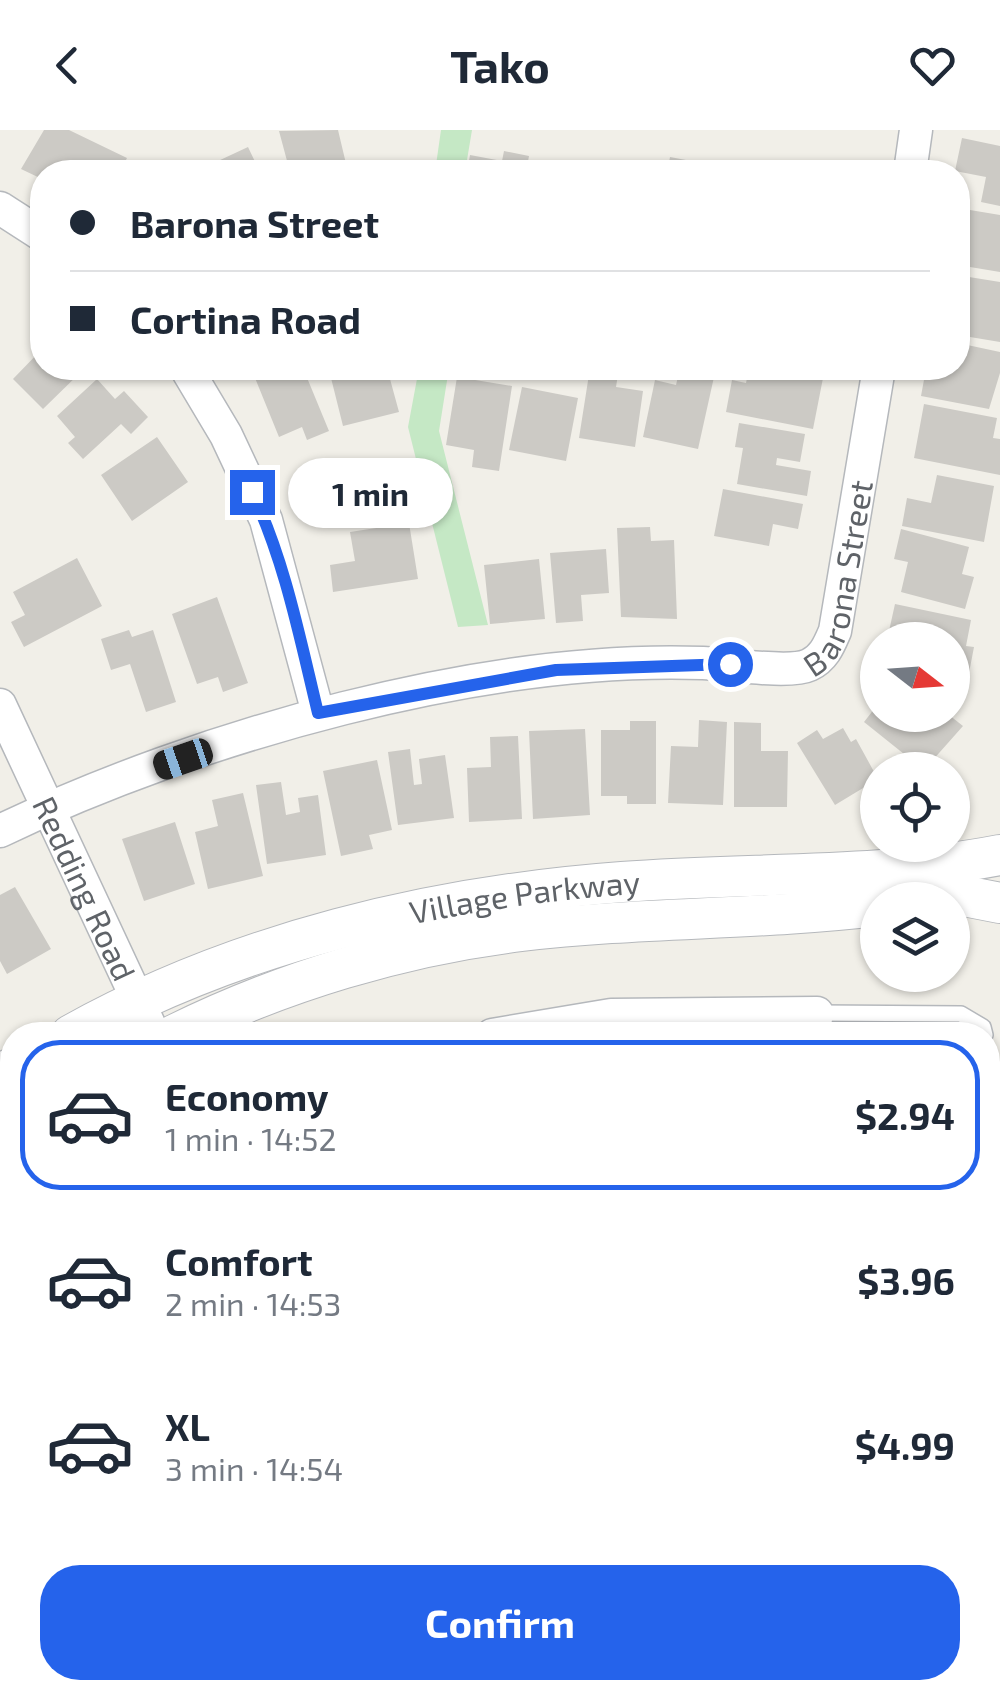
<!DOCTYPE html>
<html lang="en">
<head>
<meta charset="utf-8">
<style>
	body { margin:0; font-family:"Exo 2",sans-serif; background:#f2f2f3; color:#1f2937; height:100vh; display:flex; flex-direction:column; font-size:38px; white-space:nowrap }
	* { box-sizing:border-box; margin:0 }
	p { font-size:32px; color:#747a83 }
	.icon { flex:none; width:55px; height:55px; fill:none; stroke:currentColor; stroke-width:2; stroke-linecap:round; stroke-linejoin:round }
	.map { position:relative; flex:1; overflow:hidden }
	.panel { position:absolute; left:0px; top:892px; width:1000px; height:678px; display:flex; flex-direction:column; background:#fff; border-radius:40px 40px 0 0; box-shadow:0 2px 8px #0004 }
	.panel>* { flex:none }
	.top-card { position:absolute; left:30px; top:30px; width:940px; height:220px; border-radius:40px; box-shadow:0 2px 8px #0004; display:grid; align-content:center; height:220px; padding:0 40px; background:#fff }
	.needle { width:65px; rotate:107deg }
	.tools { position:absolute; left:860px; top:492px; display:grid; gap:20px }
	.tools a { display:grid; place-items:center; width:110px; height:110px; border-radius:50%; background:#fff; box-shadow:0 2px 8px #0004; font-size:50px }
	.end { position:absolute; width:45px; height:45px; margin:-22px; border:12px solid #2563eb; background:#fff; box-shadow:0 0 0 5px #fff }
	.from { border-radius:50% }
	.bubble { position:absolute; height:70px; border-radius:35px; background:#fff; box-shadow:0 2px 8px #0004; font-size:32px; font-weight:700; line-height:70px; text-align:center }
	.car { position:absolute; width:30px; height:60px; margin:-30px -15px; border-radius:12px; box-shadow:0 0 8px 2px #0007; background:linear-gradient(#222 24%,#8ab4d8 0 40%,#222 0 76%,#8ab4d8 0 86%,#222 0) }
	.top-card b { display:flex; align-items:center; gap:35px; height:95px; font-size:38px }
	.top-card b+b { border-top:2px solid #e0e1e3 }
	.top-card i { width:25px; height:25px; background:#1f2937 }
	ul { padding:18px 0 0; list-style:none }
	li { display:flex; align-items:center; gap:30px; height:150px; margin:0 20px 15px; padding:0 20px; border:5px solid transparent; border-radius:40px }
	li div { flex:1 }
	li b { display:block; font-size:38px }
	li em { font-style:normal; font-weight:700 }
	li.active { border-color:#2563eb }
	li>.icon { width:90px; height:90px; stroke-width:1.5 }
	.cta { display:flex; gap:20px; margin-top:auto; padding:20px 40px }
	.cta a { flex:1; height:115px; border-radius:40px; background:#2563eb; color:#fff; font-size:40px; font-weight:700; line-height:115px; text-align:center }
	header { display:flex; justify-content:space-between; align-items:center; height:130px; padding:0 40px; background:#fff; font-size:45px; font-weight:700 }
	.map>svg:first-child { display:block }
</style>
</head>
<body>
<header><svg class="icon" aria-label="back" viewBox="0 0 24 24"><path d="M15 5l-7 7 7 7"/></svg>Tako<svg class="icon" aria-label="heart" viewBox="0 0 24 24"><path d="M12 20l-8-8c-3-5 5-10 8-4 3-6 11-1 8 4z"/></svg></header>
<div class="map">
<svg width="1000" height="1568" viewBox="0 0 1000 1568">
	<rect width="100%" height="100%" fill="#f1efe8"/>
	<!-- green -->
	<path fill="#c5e8c5" d="M441,0H472L465,42H435Z
		M419,238H449L439,301L488,495L458,497L408,297Z
		M1000,998V1568H928L929,1558H988V1097Z
		M189,1558H419L417,1568H175Z"/>
	<!-- building -->
	<path fill="#cccac5" d="M44,0H69L127,28L120,42H42V49L21,39Z
		M338,0L348,42H290L279,1Z
		M962,8L1000,16V76L981,72L986,47L955,41Z
		M248,17L260,42H217L222,40L218,31Z
		M504,21L529,26L526,42H467L470,25L502,31Z
		M670,27L702,33L700,42H667Z
		M958,78L1000,85V142L958,135Z
		M969,147L1000,152V212L958,205V174L965,175Z
		M958,213L1000,222V243L989,279L921,266L926,239L958,238Z
		M42,219V238H85L43,279L13,249Z
		M251,238H303L329,301L307,310L302,297L279,307Z
		M356,238H387L399,282L343,296L330,244Z
		M590,238H619L616,257L643,261L635,317L579,308Z
		M680,238H716L698,319L643,307L655,250L676,255Z
		M749,238L824,243L813,299L726,282L732,250L746,253Z
		M457,247L512,256L499,341L472,337L474,320L446,315Z
		M97,249L115,269L124,261L148,287L131,304L121,294L83,329L68,313L75,307L57,286Z
		M522,257L578,268L566,331L509,320Z
		M924,274L997,288L993,308L1000,309V345L914,328Z
		M739,293L805,304L800,332L777,328L776,335L811,341L807,366L737,354L743,318L735,317Z
		M157,307L188,352L132,391L101,345Z
		M388,331L398,375L347,386L343,367L314,374L309,349Z
		M937,345L994,356L984,412L902,396L907,368L931,373Z
		M723,359L803,374L798,399L773,394L769,416L714,406Z
		M409,393L418,449L333,462L330,435L355,431L350,402Z
		M650,397L651,411L674,410L677,489L621,487L617,398Z
		M901,399L969,417L962,444L974,447L965,479L901,462L908,432L894,429Z
		M606,419L609,463L581,465L583,491L556,493L550,423Z
		M77,428L102,476L24,517L11,492L25,485L13,462Z
		M539,429L545,489L490,494L484,435Z
		M217,467L248,553L223,562L218,547L197,554L172,484Z
		M895,474L971,490L966,516L974,517L969,543L952,540V510H914L915,506L889,501Z
		M129,500L132,507L153,500L176,572L146,582L130,534L111,540L101,509Z
		M878,574V585H949L963,596L924,640L864,592Z
		M699,590L727,592L723,675L668,673L671,616L698,617Z
		M630,591H656V674H627V666H601V600H630Z
		M734,592L761,593V621H788L787,677H734Z
		M843,598L851,612L856,609L878,649L835,675L797,613L817,600L823,609Z
		M585,599L590,685L533,689L529,601Z
		M518,606L522,689L469,692L467,638L491,637L490,607Z
		M410,619L414,655L422,654L419,629L445,625L454,688L398,695L388,622Z
		M377,630L392,700L369,705L373,719L341,726L323,641Z
		M281,652L286,685L300,682L298,668L318,665L326,725L267,734L256,655Z
		M243,663L263,746L208,759L195,702L218,696L212,670Z
		M175,692L195,754L144,771L122,709Z
		M15,757L51,819L7,844L0,831V765Z
		M12,1082V1115L0,1100V1092Z
		M446,1558H503L527,1561L526,1568H444Z
		M591,1558H682L680,1568H589Z
		M721,1558H839L837,1568H719Z"/>
	<g fill="none" stroke-linecap="round" stroke-linejoin="round">
		<!-- service casing -->
		<g stroke="#b5b8bc" stroke-width="18">
			<path id="service" d="M817,883L961,884L983,897L985,905"/>
		</g>
		<!-- minor casing -->
		<g stroke="#b5b8bc" stroke-width="35">
			<g id="minor">
				<path d="M910,42L916,0"/>
				<path d="M0,78L42,105"/>
				<path d="M186,238L226,305L266,390L318,583"/>
				<path id="s1" d="M0,575L154,905"/>
				<path id="s2" d="M0,701C198,606 483,525 703,533C727,534 790,544 809,535C824,528 829,515 835,501L879,238"/>
				<path d="M492,905L611,885L817,883L813,905"/>
				<path d="M0,1262L12,1253"/>
				<path d="M0,1505L12,1522"/>
				<path d="M39,1558L47,1568"/>
				<path d="M431,1568L433,1558"/>
				<path d="M708,1568L710,1558"/>
			</g>
		</g>
		<!-- tertiary casing -->
		<g stroke="#b5b8bc" stroke-width="42">
			<g id="tertiary">
				<path d="M921,770L959,765L1000,773"/>
				<path id="s3" d="M71,905C238,812 433,766 622,752C748,742 876,749 1000,725"/>
				<path d="M174,905C281,852 403,815 522,801C640,787 759,790 878,776"/>
				<path d="M0,944L12,938"/>
				<path d="M0,1000L12,992"/>
			</g>
		</g>
		<!-- service -->
		<use href="#service" stroke="#fff" stroke-width="15"/>
		<!-- minor -->
		<use href="#minor" stroke="#fff" stroke-width="32"/>
		<!-- tertiary -->
		<use href="#tertiary" stroke="#fff" stroke-width="40"/>
	</g>
	<g fill="none" stroke-linecap="round" stroke-linejoin="round">
		<!-- route -->
		<path stroke="#2563eb" stroke-width="12" d="M252,362C285,431 300,509 318,583L556,540L730,534"/>
	</g>
	<g text-anchor="middle" dominant-baseline="central" stroke-width="9" stroke-linejoin="round" paint-order="stroke">
		<!-- street labels -->
		<g font-size="32" fill="#5f6368" stroke="#fff">
			<text stroke="none"><textPath href="#s2" startOffset="932">Barona Street</textPath></text>
			<text stroke="none"><textPath href="#s1" startOffset="202">Redding Road</textPath></text>
			<text stroke="none"><textPath href="#s3" startOffset="478">Village Parkway</textPath></text>
		</g>
	</g>
</svg>
<div class="tools">
<a><svg class="needle" viewBox="-14 -14 28 28"><path d="M0-13l5 13h-10z" fill="#e53935"/><path d="M0 13l5-13h-10z" fill="#747a83"/></svg></a>
<a><svg class="icon" aria-label="locate" viewBox="0 0 24 24"><circle cx="12" cy="12" r="6"/><path d="M12 2v4M12 18v4M2 12h4M18 12h4"/></svg></a>
<a><svg class="icon" aria-label="layers" viewBox="0 0 24 24"><path d="M12 4l9 5-9 5-9-5zM3 14l9 5 9-5"/></svg></a>
</div>
<i class="end from" style="left:730px;top:534px"></i>
<i class="end" style="left:252px;top:362px"></i>
<div class="bubble" style="left:288px;top:328px;width:165px">1 min</div>
<i class="car" style="left:183px;top:629px;rotate:251deg"></i>
<div class="top-card">
<b><i class="from"></i>Barona Street</b>
<b><i></i>Cortina Road</b>
</div>
<section class="panel">
<ul>
<li class="active"><svg class="icon" aria-label="car" viewBox="0 0 24 24"><path d="M5 17H2v-5l4-1 3-4h7l3 4 3 1v5h-3M9 17h6M6 11h13"/><circle cx="7" cy="17" r="2"/><circle cx="17" cy="17" r="2"/></svg><div><b>Economy</b><p>1 min · 14:52</p></div><em>$2.94</em></li>
<li><svg class="icon" aria-label="car" viewBox="0 0 24 24"><path d="M5 17H2v-5l4-1 3-4h7l3 4 3 1v5h-3M9 17h6M6 11h13"/><circle cx="7" cy="17" r="2"/><circle cx="17" cy="17" r="2"/></svg><div><b>Comfort</b><p>2 min · 14:53</p></div><em>$3.96</em></li>
<li><svg class="icon" aria-label="car" viewBox="0 0 24 24"><path d="M5 17H2v-5l4-1 3-4h7l3 4 3 1v5h-3M9 17h6M6 11h13"/><circle cx="7" cy="17" r="2"/><circle cx="17" cy="17" r="2"/></svg><div><b>XL</b><p>3 min · 14:54</p></div><em>$4.99</em></li>
</ul>
<div class="cta"><a>Confirm</a></div>
</section>
</div>
</body>
</html>
